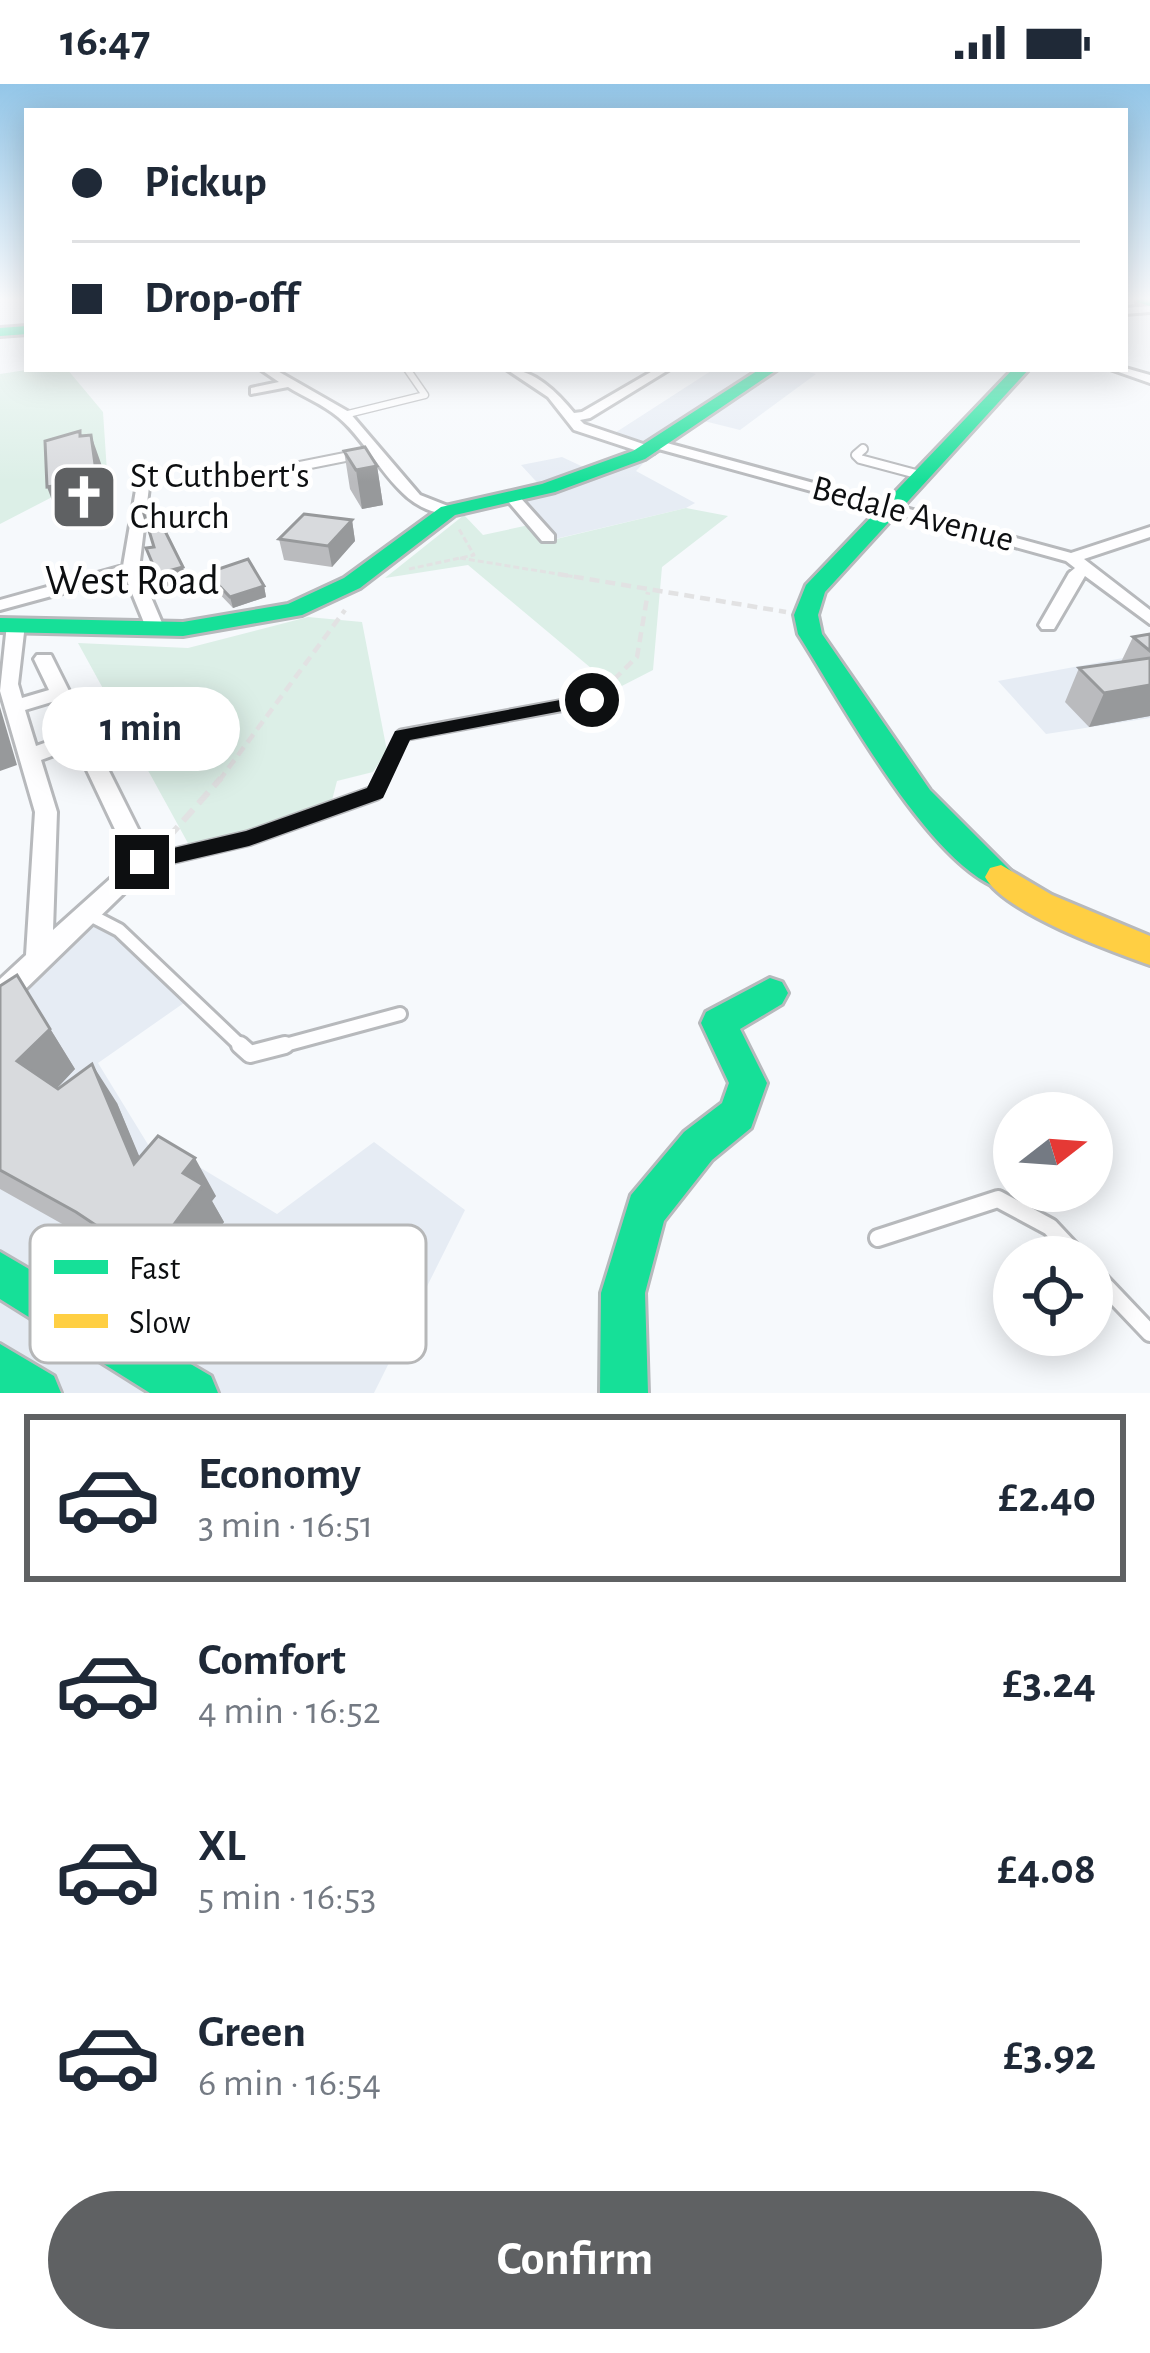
<!DOCTYPE html>
<html lang="en">
<head>
<meta charset="utf-8">
<style>
	body { margin:0; font-family:"Alegreya Sans",sans-serif; background:#f6f6f7; color:#1f2937; height:100vh; display:flex; flex-direction:column; font-size:45px; white-space:nowrap }
	* { box-sizing:border-box; margin:0 }
	p { font-size:39px; color:#747a83 }
	.icon { flex:none; width:66px; height:66px; fill:none; stroke:currentColor; stroke-width:2; stroke-linecap:round; stroke-linejoin:round }
	.map { position:relative; height:1309px; overflow:hidden }
	.panel { display:flex; flex-direction:column; background:#fff; flex:1 }
	.panel>* { flex:none }
	.banner { position:absolute; left:24px; top:24px; width:1104px; height:264px; border-radius:0px; box-shadow:0 6px 30px #0003; display:grid; align-content:center; height:264px; padding:0 48px; background:#fff }
	.needle { width:78px; rotate:73deg }
	.controls { position:absolute; left:993px; top:1008px; display:grid; gap:24px }
	.controls a { display:grid; place-items:center; width:120px; height:120px; border-radius:50%; background:#fff; box-shadow:0 6px 30px #0003; font-size:60px }
	.end { position:absolute; width:54px; height:54px; margin:-27px; border:15px solid #0d0f11; background:#fff; box-shadow:0 0 0 6px #fff }
	.from { border-radius:50% }
	.bubble { position:absolute; height:84px; border-radius:42px; background:#fff; box-shadow:0 6px 30px #0003; font-size:39px; font-weight:700; line-height:84px; text-align:center }
	.banner b { display:flex; align-items:center; gap:42px; height:114px; font-size:45px }
	.banner b+b { border-top:3px solid #e0e1e3 }
	.banner i { width:30px; height:30px; background:#1f2937 }
	ul { padding:21px 0 0; list-style:none }
	li { display:flex; align-items:center; gap:36px; height:168px; margin:0 24px 18px; padding:0 24px; border:6px solid transparent; border-radius:0px }
	li div { flex:1 }
	li b { display:block; font-size:45px }
	li em { font-style:normal; font-weight:700 }
	li.active { border-color:#5f6163 }
	li>.icon { width:108px; height:108px; stroke-width:1.5 }
	.button { display:flex; gap:24px; margin-top:auto; padding:24px 48px }
	.button a { flex:1; height:138px; border-radius:72px; background:#5f6163; color:#fff; font-size:48px; font-weight:700; line-height:138px; text-align:center }
	.status { display:flex; justify-content:space-between; align-items:center; height:84px; padding:0 60px; background:#fff; direction:ltr }
	.status svg { height:33px; fill:currentColor }
	.map>svg:first-child { display:block }
</style>
</head>
<body>
<div class="status"><b>16:47</b><svg viewBox="0 0 49 12"><path d="M0 12V9h3v3zM5 12V6h3v6zM10 12V3h3v9zM15 12V0h3v12zM26 1h20v11H26zM47 4h2v5h-2z"/></svg></div>
<div class="map">
<svg width="1150" height="1309" viewBox="0 0 1150 1309">
	<rect width="100%" height="100%" fill="#f6f9fc"/>
	<!-- built -->
	<path fill="#e6ecf4" d="M714,285H798L816,290L740,346L704,337L652,370L636,387L695,419L686,424L555,455L517,414L545,407L521,381L562,373L592,387L639,366L607,354Z
		M1150,569V634L1046,650L998,597Z
		M90,831L119,846L191,914L98,979L163,1085L191,1078L277,1130L374,1058L465,1126L374,1309H0V912Z"/>
	<!-- green -->
	<path fill="#dcefe7" d="M33,285H67L103,328L107,388L61,394L60,409L0,440V290Z
		M686,424L728,432L662,483L653,586L616,605L468,481L385,494L464,431L483,451L529,441L548,457Z
		M308,533L362,538L387,667L373,688L337,697L331,720L250,748L189,761L78,559L188,564Z"/>
	<g fill="none" stroke-linecap="round" stroke-linejoin="round">
		<!-- lane-far4 casing -->
		<g stroke="#b7b9bc" stroke-width="9">
			<path id="lane-far4" d="M344,331L425,311L407,285"/>
		</g>
		<!-- lane-far3 casing -->
		<g stroke="#b7b9bc" stroke-width="12">
			<path id="lane-far3" d="M863,365L856,371L860,375L920,391
				M300,382L355,371"/>
		</g>
		<!-- lane-far2 casing -->
		<g stroke="#b7b9bc" stroke-width="15">
			<path id="lane-far2" d="M380,697L402,651L592,616"/>
		</g>
		<!-- lane-far1 casing -->
		<g stroke="#b7b9bc" stroke-width="18">
			<path id="lane-far1" d="M143,779L249,754L375,709L382,694
				M90,831L119,846L243,964
				M274,964L400,930"/>
		</g>
		<!-- lane casing -->
		<g stroke="#b7b9bc" stroke-width="22">
			<path id="lane" d="M240,961L250,970L285,961
				M878,1154L998,1115L1050,1143L1078,1173
				M1092,1188L1150,1249"/>
		</g>
		<!-- street casing -->
		<g stroke="#b7b9bc" stroke-width="6">
			<path id="street" d="M1150,222V228L1125,230V224Z
				M1125,284L1150,291V299L1110,285Z
				M260,285H274L349,328L420,411L453,424V430C397,432 376,364 338,333C324,321 304,313 288,303L251,310V304L279,298Z
				M506,285C534,285 557,308 574,329L582,328L656,285H670L590,334L580,336L584,340L652,363L653,358H663L1071,469L1150,443V453L1084,475L1150,526V540L1085,492L1054,545H1042L1039,541L1069,489L1075,484L1066,477L655,364L654,369H644L574,346L548,313Z
				M137,400L149,403L139,485L165,546L162,550L156,551L147,546L125,492L0,526V516L123,482Z
				M507,410H517L554,451V457H542L507,416Z
				M16,535L25,540L18,600L22,614L49,606L34,575L37,571H51L155,779L10,920L0,924V895L26,871L35,728L0,607L7,540ZM55,617L70,650L36,662L25,626ZM76,663L130,777L53,846L57,728L41,676Z"/>
		</g>
		<!-- fast casing -->
		<g stroke="#b7b9bc" stroke-width="6">
			<path id="fast" d="M1136,215H1150V222L1137,218Z
				M27,242V250L0,252V244Z
				M760,285H778L645,375L555,408L455,431L360,504L302,531L183,552L0,548V534L183,538L288,520L344,494L441,423L542,400L633,367Z
				M1013,285H1029L825,508L818,531L822,550L930,706L1017,793L1012,802L1001,805C929,782 839,614 798,550L794,531L806,501Z
				M770,894L782,898L788,909L782,920L740,945L767,999L751,1044L712,1076L664,1137L645,1209L648,1309H600L601,1209L631,1111L684,1048L722,1019L729,999L701,939L706,928Z
				M0,1168L211,1292L218,1309H150L0,1215Z
				M0,1260L54,1292L61,1309H0Z"/>
		</g>
		<!-- slow casing -->
		<g stroke="#b7b9bc" stroke-width="6">
			<path id="slow" d="M1001,781L1052,811L1150,852V881C1111,867 1005,829 985,793L990,784Z"/>
		</g>
		<!-- path-far2 -->
		<path stroke="#e2e2e3" stroke-width="3" stroke-dasharray="6 3" stroke-linecap="butt" d="M73,286L78,285
			M460,474L576,493
			M409,485L474,471L459,445"/>
		<!-- path-far1 -->
		<path stroke="#e2e2e3" stroke-width="4.5" stroke-dasharray="10 6" stroke-linecap="butt" d="M558,490L786,528
			M602,607L637,573L648,508
			M219,697L345,526"/>
		<!-- path -->
		<path stroke="#e2e2e3" stroke-width="6" stroke-dasharray="15 8" stroke-linecap="butt" d="M168,754L221,694"/>
		<!-- lane-far4 -->
		<use href="#lane-far4" stroke="#fefeff" stroke-width="6"/>
		<!-- lane-far3 -->
		<use href="#lane-far3" stroke="#fefeff" stroke-width="8"/>
		<!-- lane-far2 -->
		<use href="#lane-far2" stroke="#fefeff" stroke-width="9"/>
		<!-- lane-far1 -->
		<use href="#lane-far1" stroke="#fefeff" stroke-width="12"/>
		<!-- lane -->
		<use href="#lane" stroke="#fefeff" stroke-width="16"/>
		<!-- street -->
		<use href="#street" fill="#fefeff" fill-rule="evenodd"/>
		<!-- fast -->
		<use href="#fast" fill="#16e098" fill-rule="evenodd"/>
		<!-- slow -->
		<use href="#slow" fill="#ffcf43" fill-rule="evenodd"/>
	</g>
	<!-- wall -->
	<path fill="#babbbe" d="M344,367L377,382L383,421L362,425L350,405Z
		M352,436L355,457L332,483L284,476L279,455Z
		M207,489L264,502L266,513L233,524L210,500Z
		M1150,550V632L1089,643L1065,618L1079,584L1121,578L1133,553Z
		M17,891L75,985L57,1004L117,1019L139,1073L216,1112L212,1117L224,1138L173,1210L105,1164L0,1105V902Z"/>
	<!-- shaded-wall -->
	<path fill="#97999b" d="M91,351L104,388L110,434L62,443L47,403Z
		M377,382L383,421L362,425L356,386Z
		M352,436L355,457L332,483L328,462Z
		M183,483L190,505L164,511L157,490Z
		M264,502L266,513L233,524L230,513Z
		M1150,601V632L1089,643L1104,609Z
		M0,623L17,681L0,687Z
		M17,891L75,985L45,1017L17,977Z
		M92,980L117,1019L158,1117L134,1080Z
		M195,1074L216,1112L212,1117L224,1138L173,1210L148,1176L183,1089Z"/>
	<!-- building -->
	<path fill="#d8dadd" stroke="#97999b" stroke-width="3" d="M80,347V352L91,351L97,395L47,403L45,357Z
		M365,363L377,382L356,386L344,367Z
		M153,423L183,483L157,490L146,464L154,463L143,427Z
		M304,430L352,436L328,462L279,455Z
		M248,475L264,502L230,513L207,489Z
		M1150,550V567L1133,553Z
		M1150,574V601L1104,609L1079,584Z
		M17,891L50,945L17,977L58,1005L92,980L134,1080L158,1052L195,1074L183,1089L203,1101L148,1176L76,1128L0,1086V902Z"/>
	<!-- sky -->
	<linearGradient id="sky" x2="0" y2="1"><stop stop-color="#93c6e8"/><stop offset="0.54" stop-color="#fbfcfe"/><stop offset="1" stop-color="#fbfcfe" stop-opacity="0"/></linearGradient>
	<rect width="1150" height="398" fill="url(#sky)"/>
	<!-- route -->
	<path fill="#0d0f11" d="M592,610L599,611V620L410,656L383,714L249,762L142,787L131,778L135,773L246,747L367,704L395,647Z"/>
	<!-- icons -->
	<defs>
		<g id="church-square" transform="scale(3.45)"><rect x="-9" y="-9" width="18" height="18" rx="4" fill="#5f6163" stroke="#fff"/><path d="M-1.2-6h2.4v3.5h3.3v2.4h-3.3V6h-2.4V-.1h-3.3v-2.4h3.3Z" fill="#fff"/></g>
	</defs>
	<g fill-rule="evenodd">
		<use href="#church-square" x="84" y="413"/>
	</g>
	<g text-anchor="middle" dominant-baseline="central" stroke-width="10" stroke-linejoin="round" paint-order="stroke">
		<!-- far-poi labels -->
		<g font-size="36" fill="#0d0f11" stroke="#fff" text-anchor="start">
			<text x="130" y="392">St Cuthbert's<tspan x="130" dy="41">Church</tspan></text>
		</g>
		<!-- far-street labels -->
		<g font-size="36" fill="#0d0f11" stroke="#fff">
			<text transform="translate(913 430) rotate(15)">Bedale Avenue</text>
		</g>
		<!-- street labels -->
		<g font-size="42" fill="#0d0f11" stroke="#fff">
			<text x="132" y="497">West Road</text>
		</g>
	</g>
	<!-- legend -->
	<rect x="30" y="1141" width="396" height="138" rx="18" fill="#fff" stroke="#b6b7b8" stroke-width="3"/>
	<rect x="54" y="1176" width="54" height="14" fill="#16e098"/>
	<rect x="54" y="1230" width="54" height="14" fill="#ffcf43"/>
	<g font-size="33" fill="#0d0f11">
		<text x="129" y="1195">Fast</text>
		<text x="129" y="1249">Slow</text>
	</g>
</svg>
<div class="controls">
<a><svg class="needle" viewBox="-14 -14 28 28"><path d="M0-13l5 13h-10z" fill="#e53935"/><path d="M0 13l5-13h-10z" fill="#747a83"/></svg></a>
<a><svg class="icon" aria-label="locate" viewBox="0 0 24 24"><circle cx="12" cy="12" r="6"/><path d="M12 2v4M12 18v4M2 12h4M18 12h4"/></svg></a>
</div>
<i class="end from" style="left:592px;top:616px"></i>
<i class="end" style="left:142px;top:778px"></i>
<div class="bubble" style="left:42px;top:603px;width:198px">1 min</div>
<div class="banner">
<b><i class="from"></i>Pickup</b>
<b><i></i>Drop-off</b>
</div>
</div>
<section class="panel">
<ul>
<li class="active"><svg class="icon" aria-label="car" viewBox="0 0 24 24"><path d="M5 17H2v-5l4-1 3-4h7l3 4 3 1v5h-3M9 17h6M6 11h13"/><circle cx="7" cy="17" r="2"/><circle cx="17" cy="17" r="2"/></svg><div><b>Economy</b><p>3 min · 16:51</p></div><em>£2.40</em></li>
<li><svg class="icon" aria-label="car" viewBox="0 0 24 24"><path d="M5 17H2v-5l4-1 3-4h7l3 4 3 1v5h-3M9 17h6M6 11h13"/><circle cx="7" cy="17" r="2"/><circle cx="17" cy="17" r="2"/></svg><div><b>Comfort</b><p>4 min · 16:52</p></div><em>£3.24</em></li>
<li><svg class="icon" aria-label="car" viewBox="0 0 24 24"><path d="M5 17H2v-5l4-1 3-4h7l3 4 3 1v5h-3M9 17h6M6 11h13"/><circle cx="7" cy="17" r="2"/><circle cx="17" cy="17" r="2"/></svg><div><b>XL</b><p>5 min · 16:53</p></div><em>£4.08</em></li>
<li><svg class="icon" aria-label="car" viewBox="0 0 24 24"><path d="M5 17H2v-5l4-1 3-4h7l3 4 3 1v5h-3M9 17h6M6 11h13"/><circle cx="7" cy="17" r="2"/><circle cx="17" cy="17" r="2"/></svg><div><b>Green</b><p>6 min · 16:54</p></div><em>£3.92</em></li>
</ul>
<div class="button"><a>Confirm</a></div>
</section>
</body>
</html>
